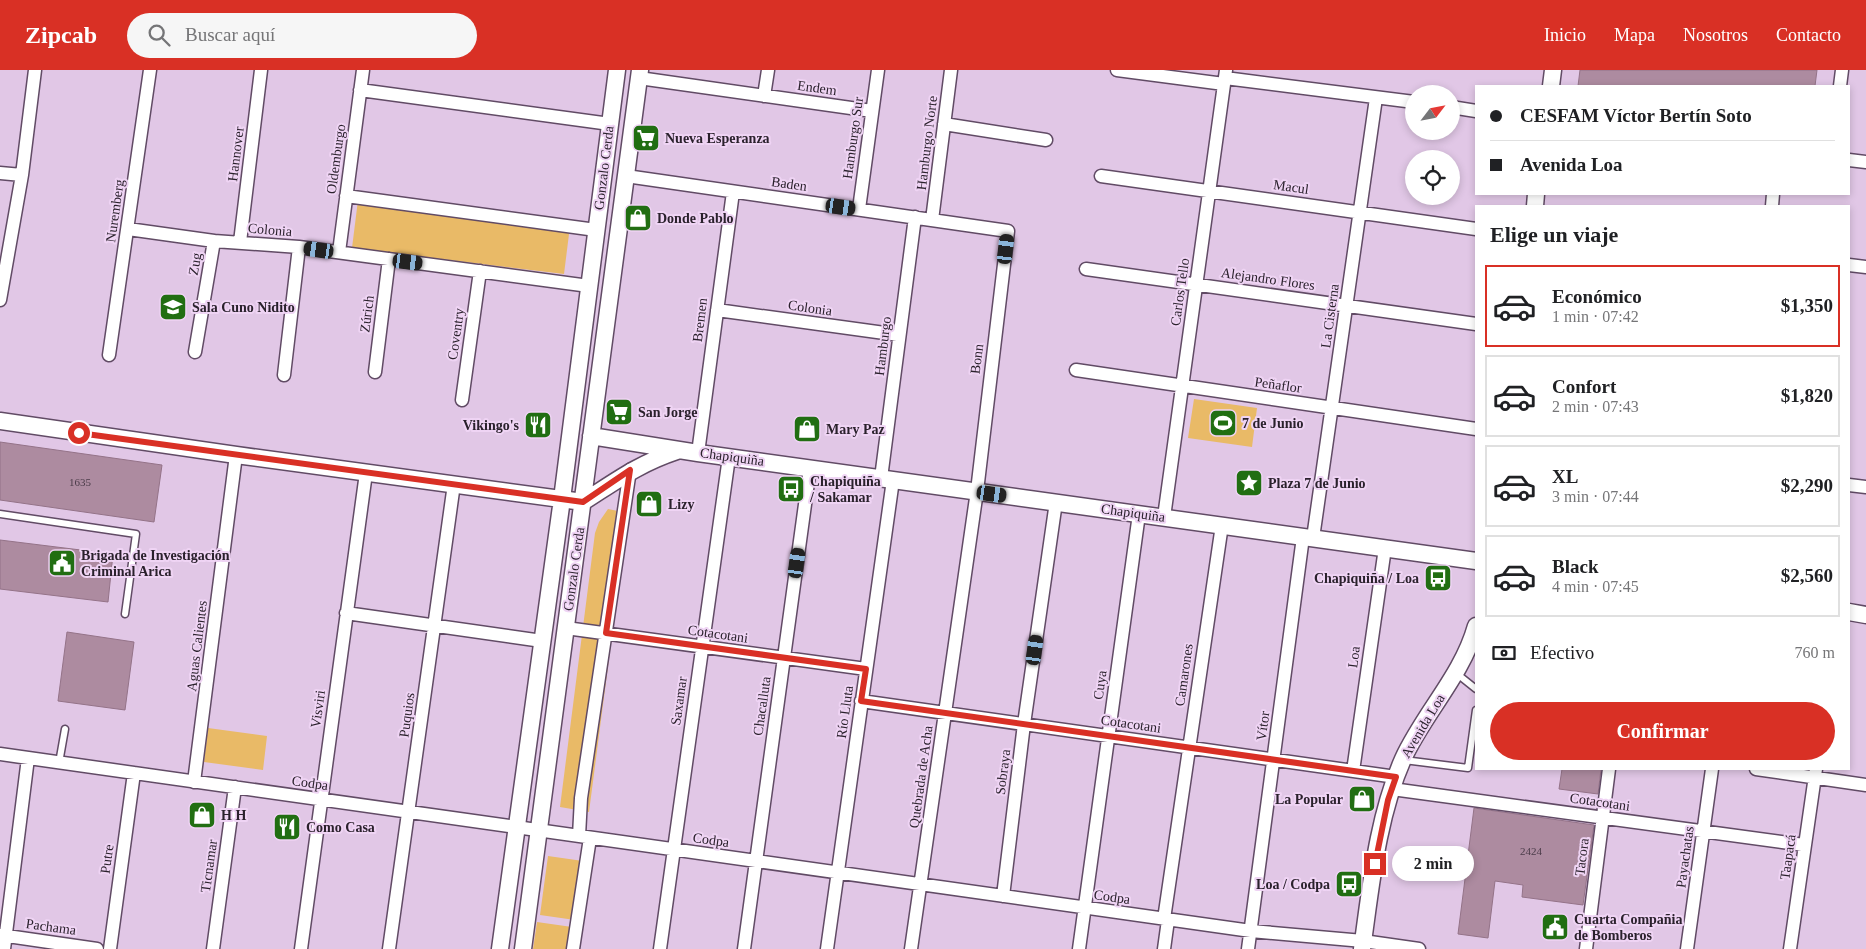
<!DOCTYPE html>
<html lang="es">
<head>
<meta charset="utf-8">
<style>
	body { margin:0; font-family:Georgia,serif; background:#f6f6f6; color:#202124; height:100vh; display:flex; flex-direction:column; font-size:19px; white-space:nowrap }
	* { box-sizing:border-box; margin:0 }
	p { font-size:16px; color:#757577 }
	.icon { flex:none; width:28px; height:28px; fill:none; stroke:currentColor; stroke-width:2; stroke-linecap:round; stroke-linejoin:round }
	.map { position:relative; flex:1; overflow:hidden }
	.side { position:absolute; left:1475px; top:135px; width:375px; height:565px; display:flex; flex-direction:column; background:#fff; border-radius:0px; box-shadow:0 2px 8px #0003 }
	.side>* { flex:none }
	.guide { position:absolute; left:1475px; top:15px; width:375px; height:110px; border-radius:0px; box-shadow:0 2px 8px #0003; display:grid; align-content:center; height:110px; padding:0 15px; background:#fff }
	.needle { width:32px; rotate:58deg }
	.controls { position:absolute; left:1405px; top:15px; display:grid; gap:10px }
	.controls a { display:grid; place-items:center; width:55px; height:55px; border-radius:50%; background:#fff; box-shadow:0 2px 8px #0003; font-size:25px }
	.end { position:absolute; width:22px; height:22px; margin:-11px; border:6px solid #d93025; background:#fff; box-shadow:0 0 0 2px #fff }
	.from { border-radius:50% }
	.bubble { position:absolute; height:35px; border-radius:18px; background:#fff; box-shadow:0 2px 8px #0003; font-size:16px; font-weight:700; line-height:35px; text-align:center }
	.car { position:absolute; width:15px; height:30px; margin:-15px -8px; border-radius:6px; box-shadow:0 0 4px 1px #0007; background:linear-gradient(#222 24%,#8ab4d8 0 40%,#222 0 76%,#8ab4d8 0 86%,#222 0) }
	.guide b { display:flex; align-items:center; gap:18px; height:48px; font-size:19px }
	.guide b+b { border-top:1px solid #e0e0e0 }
	.guide i { width:12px; height:12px; background:#202124 }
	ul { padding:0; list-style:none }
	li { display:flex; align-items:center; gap:15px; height:82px; margin:0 10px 8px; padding:0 5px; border:2px solid #e0e0e0; border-radius:0px }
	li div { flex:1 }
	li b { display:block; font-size:19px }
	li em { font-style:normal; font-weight:700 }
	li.current { border-color:#d93025 }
	li>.icon { width:45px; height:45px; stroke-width:1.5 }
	h2 { padding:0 15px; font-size:22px; line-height:60px }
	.pay { display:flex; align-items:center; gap:12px; height:55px; padding:0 15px; font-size:19px }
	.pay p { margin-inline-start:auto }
	.primary-button { display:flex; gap:10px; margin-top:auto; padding:10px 15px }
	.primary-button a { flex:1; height:58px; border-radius:30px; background:#d93025; color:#fff; font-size:20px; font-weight:700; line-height:58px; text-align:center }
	header { display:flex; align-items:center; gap:30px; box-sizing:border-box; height:70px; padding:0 25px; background:#d93025; color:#fff }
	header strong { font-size:24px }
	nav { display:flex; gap:28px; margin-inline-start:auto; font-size:18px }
	.search { width:350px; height:45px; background:#f6f6f6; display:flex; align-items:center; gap:12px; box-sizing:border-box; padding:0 18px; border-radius:28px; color:#757577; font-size:19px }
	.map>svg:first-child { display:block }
</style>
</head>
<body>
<header>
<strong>Zipcab</strong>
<div class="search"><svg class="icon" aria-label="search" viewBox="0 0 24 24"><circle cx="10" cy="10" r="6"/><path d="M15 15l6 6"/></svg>Buscar aquí</div>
<nav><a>Inicio</a><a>Mapa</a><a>Nosotros</a><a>Contacto</a></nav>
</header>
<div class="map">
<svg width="1866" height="879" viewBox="0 0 1866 879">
	<rect width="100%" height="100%" fill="#e1c7e6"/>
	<!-- green -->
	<path fill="#e9ba67" d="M358,130L570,156L564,204L352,178Z
		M1194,329L1257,338L1252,377L1188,368Z
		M608,439L628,443L589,742L560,737L595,463L599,452Z
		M208,658L267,666L263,700L204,692Z
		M548,786L583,791L575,850L540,845Z
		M537,852L572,857L569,879H533Z"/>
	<!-- building -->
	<path fill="#ad8ba0" stroke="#947388" d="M1580,0H1817L1815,16H1578Z
		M0,372L162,395L154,452L0,430Z
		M0,470L113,484L108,532L0,519Z
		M67,562L134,572L125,640L58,631Z
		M1562,699H1601L1598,724L1559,719Z
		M1474,738L1594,755L1583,835L1522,827L1523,815L1495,811L1488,868L1458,864Z"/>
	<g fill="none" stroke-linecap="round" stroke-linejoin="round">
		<!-- service casing -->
		<g stroke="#614b65" stroke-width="9">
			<path id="service" d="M0,444L136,464L125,544
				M1456,603L1476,619
				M1404,690L1468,698L1476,640
				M59,693L65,659"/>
		</g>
		<!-- minor casing -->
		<g stroke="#614b65" stroke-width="15">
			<path id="minor" d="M1117,0L1224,14
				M639,8L872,41
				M1225,8L1414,32
				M1840,16L1842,0
				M360,20L610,54
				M764,26L768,0
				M1451,37L1476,41
				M944,54L1046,70
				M1849,90L1866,92
				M0,103L22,105
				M626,106L1008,161L977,421L911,879
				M1101,106L1476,159
				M346,126L596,160
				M1772,136L1773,124
				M859,139L878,0
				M932,150L951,0
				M128,159L214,171L299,177L589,216
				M240,172L261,0
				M339,182L363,0
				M1849,195L1866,197
				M1086,199L1476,254
				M0,230L22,105L35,0
				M717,240L899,265
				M195,282L214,171
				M109,285L150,0
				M1076,300L1476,359
				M375,302L389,189
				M284,305L299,177
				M462,330L480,201
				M698,383L733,122
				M881,408L915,147
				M1849,415L1866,417
				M1164,447L1226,0
				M1313,468L1376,28
				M346,543L542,571
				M566,558L866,599
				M861,631L1396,707
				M0,684L1251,861L1363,871L1419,879
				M1756,699L1866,715
				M1353,701L1385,478
				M194,712L236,385
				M1392,719L1804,775
				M579,766L581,728L630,400
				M1003,826L1024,654L1056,432
				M1164,849L1222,455
				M0,865L97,879
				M4,879L28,688
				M110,879L134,703
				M213,879L235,717
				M301,879L366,403
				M389,879L454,414
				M573,879L590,768
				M660,879L729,387
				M744,879L810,398
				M827,879L893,410
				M1079,879L1139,444
				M1164,879L1168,850
				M1248,879L1303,467
				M1586,879L1609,699
				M1687,879L1712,699
				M1790,879L1816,699"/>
		</g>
		<!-- tertiary casing -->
		<g stroke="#614b65" stroke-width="19">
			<path id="tertiary" d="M1551,16L1553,0
				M1535,136L1536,124
				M0,351L236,385L583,432C616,411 638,394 677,381
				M591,366L698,383L1476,491
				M1849,542L1866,545
				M500,879L562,429L617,0
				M523,879L640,0
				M1362,879C1371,816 1377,748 1403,689C1424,643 1462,606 1476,556"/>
		</g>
		<!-- service -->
		<use href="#service" stroke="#fff" stroke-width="6"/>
		<!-- minor -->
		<use href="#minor" stroke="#fff" stroke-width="12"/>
		<!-- tertiary -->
		<use href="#tertiary" stroke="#fff" stroke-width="16"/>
	</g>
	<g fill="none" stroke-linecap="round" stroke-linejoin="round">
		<!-- route -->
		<path stroke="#d93025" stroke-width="6" d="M79,363L583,432L630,400L606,563L866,599L861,631L1396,707L1388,730L1375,794"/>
	</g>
	<!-- icons -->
	<defs>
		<g id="supermarket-square" transform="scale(1.4375)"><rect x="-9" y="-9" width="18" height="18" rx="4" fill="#216e12" stroke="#efd4f4"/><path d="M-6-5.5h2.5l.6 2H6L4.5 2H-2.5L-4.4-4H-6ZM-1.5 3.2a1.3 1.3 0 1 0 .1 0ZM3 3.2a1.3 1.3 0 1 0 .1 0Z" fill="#fff"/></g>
		<g id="shop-square" transform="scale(1.4375)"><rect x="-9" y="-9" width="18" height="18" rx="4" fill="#216e12" stroke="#efd4f4"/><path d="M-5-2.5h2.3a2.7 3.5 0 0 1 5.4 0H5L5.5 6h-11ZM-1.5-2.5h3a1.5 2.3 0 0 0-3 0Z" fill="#fff"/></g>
		<g id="school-square" transform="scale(1.4375)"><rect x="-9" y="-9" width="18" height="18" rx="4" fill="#216e12" stroke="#efd4f4"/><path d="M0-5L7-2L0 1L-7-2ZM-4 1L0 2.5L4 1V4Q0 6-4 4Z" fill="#fff"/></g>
		<g id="stadium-square" transform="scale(1.4375)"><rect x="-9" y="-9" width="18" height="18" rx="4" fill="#216e12" stroke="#efd4f4"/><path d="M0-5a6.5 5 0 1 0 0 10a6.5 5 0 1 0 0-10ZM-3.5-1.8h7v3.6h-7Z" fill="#fff"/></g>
		<g id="restaurant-square" transform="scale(1.4375)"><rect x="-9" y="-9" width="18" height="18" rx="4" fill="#216e12" stroke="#efd4f4"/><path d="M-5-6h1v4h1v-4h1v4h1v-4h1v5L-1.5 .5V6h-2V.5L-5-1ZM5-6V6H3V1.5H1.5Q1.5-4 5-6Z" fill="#fff"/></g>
		<g id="sight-square" transform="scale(1.4375)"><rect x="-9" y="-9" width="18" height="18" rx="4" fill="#216e12" stroke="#efd4f4"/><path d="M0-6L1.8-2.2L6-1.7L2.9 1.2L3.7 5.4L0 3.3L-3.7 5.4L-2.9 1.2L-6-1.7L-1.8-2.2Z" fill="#fff"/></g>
		<g id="bus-square" transform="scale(1.4375)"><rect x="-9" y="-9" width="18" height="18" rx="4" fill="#216e12" stroke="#efd4f4"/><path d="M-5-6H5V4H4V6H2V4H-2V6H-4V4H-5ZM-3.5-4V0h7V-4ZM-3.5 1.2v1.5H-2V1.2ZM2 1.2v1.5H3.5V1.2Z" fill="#fff"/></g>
		<g id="civic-square" transform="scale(1.4375)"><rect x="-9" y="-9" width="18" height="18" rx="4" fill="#216e12" stroke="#efd4f4"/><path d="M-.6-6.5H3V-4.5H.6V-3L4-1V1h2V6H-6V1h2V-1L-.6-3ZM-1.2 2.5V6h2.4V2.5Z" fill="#fff"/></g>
	</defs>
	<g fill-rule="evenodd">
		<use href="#supermarket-square" x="646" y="68"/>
		<use href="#shop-square" x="638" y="148"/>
		<use href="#school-square" x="173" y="237"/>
		<use href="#supermarket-square" x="619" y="342"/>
		<use href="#stadium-square" x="1223" y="353"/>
		<use href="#restaurant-square" x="538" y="355"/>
		<use href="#shop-square" x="807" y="359"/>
		<use href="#sight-square" x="1249" y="413"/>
		<use href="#bus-square" x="791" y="419"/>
		<use href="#shop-square" x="649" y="434"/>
		<use href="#civic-square" x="62" y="493"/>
		<use href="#bus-square" x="1438" y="508"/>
		<use href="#shop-square" x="1362" y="729"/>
		<use href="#shop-square" x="202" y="745"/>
		<use href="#restaurant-square" x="287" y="757"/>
		<use href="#bus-square" x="1349" y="814"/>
		<use href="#civic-square" x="1555" y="857"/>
	</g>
	<g text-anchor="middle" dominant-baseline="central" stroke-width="4" stroke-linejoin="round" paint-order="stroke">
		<!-- number labels -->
		<g font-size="11" fill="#4b3c49">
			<text x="80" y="412">1635</text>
			<text x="1531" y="781">2424</text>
		</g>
		<!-- street labels -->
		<g font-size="14" fill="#2a212c" stroke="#efd4f4">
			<text transform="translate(817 18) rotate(8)">Endem</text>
			<text transform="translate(853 68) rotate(-82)">Hamburgo Sur</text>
			<text transform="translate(927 73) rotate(-83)">Hamburgo Norte</text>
			<text transform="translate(236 84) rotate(-83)">Hannover</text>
			<text transform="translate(336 89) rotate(-82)">Oldemburgo</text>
			<text transform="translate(604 98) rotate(-83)">Gonzalo Cerda</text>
			<text transform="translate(789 114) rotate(8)">Baden</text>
			<text transform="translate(1291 117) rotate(8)">Macul</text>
			<text transform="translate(115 141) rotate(-82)">Nuremberg</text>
			<text transform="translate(270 160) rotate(5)">Colonia</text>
			<text transform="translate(195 194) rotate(-80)">Zug</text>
			<text transform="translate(1268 209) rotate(8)">Alejandro Flores</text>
			<text transform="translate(1180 222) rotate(-82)">Carlos Tello</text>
			<text transform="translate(810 238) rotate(8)">Colonia</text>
			<text transform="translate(367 244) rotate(-83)">Zúrich</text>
			<text transform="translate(1330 246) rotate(-82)">La Cisterna</text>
			<text transform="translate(700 250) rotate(-83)">Bremen</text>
			<text transform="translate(456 264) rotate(-82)">Coventry</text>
			<text transform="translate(883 276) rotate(-83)">Hamburgo</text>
			<text transform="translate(977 289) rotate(-83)">Bonn</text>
			<text transform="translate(1278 315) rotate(8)">Peñaflor</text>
			<text transform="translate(732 387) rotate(8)">Chapiquiña</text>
			<text transform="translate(1133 443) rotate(8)">Chapiquiña</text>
			<text transform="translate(574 499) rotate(-82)">Gonzalo Cerda</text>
			<text transform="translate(718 564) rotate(8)">Cotacotani</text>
			<text transform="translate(197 576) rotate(-83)">Aguas Calientes</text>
			<text transform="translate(1354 587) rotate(-82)">Loa</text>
			<text transform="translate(1184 605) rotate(-82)">Camarones</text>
			<text transform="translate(1100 615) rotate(-82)">Cuya</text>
			<text transform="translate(679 631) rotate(-82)">Saxamar</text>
			<text transform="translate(762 636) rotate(-82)">Chacalluta</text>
			<text transform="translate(318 639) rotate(-82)">Visviri</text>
			<text transform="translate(845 642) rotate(-82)">Río Lluta</text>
			<text transform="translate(407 645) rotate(-82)">Puquios</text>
			<text transform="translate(1131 654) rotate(8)">Cotacotani</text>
			<text transform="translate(1263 656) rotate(-82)">Vítor</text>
			<text transform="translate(1423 656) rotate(-59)">Avenida Loa</text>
			<text transform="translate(1003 702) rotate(-83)">Sobraya</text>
			<text transform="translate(921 707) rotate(-82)">Quebrada de Acha</text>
			<text transform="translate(310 713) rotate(8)">Codpa</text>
			<text transform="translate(1600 732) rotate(8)">Cotacotani</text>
			<text transform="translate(711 770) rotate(8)">Codpa</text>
			<text transform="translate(1582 787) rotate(-83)">Tacora</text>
			<text transform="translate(1685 787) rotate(-82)">Payachatas</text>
			<text transform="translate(1788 787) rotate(-82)">Taapacá</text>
			<text transform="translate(107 789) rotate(-82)">Putre</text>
			<text transform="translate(209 796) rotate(-82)">Ticnamar</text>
			<text transform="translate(1112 827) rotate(8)">Codpa</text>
			<text transform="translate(51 857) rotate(8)">Pachama</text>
		</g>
		<!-- poi labels -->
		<g font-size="14" font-weight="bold" fill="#2a212c" stroke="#efd4f4" text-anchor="start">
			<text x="665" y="68">Nueva Esperanza</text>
			<text x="657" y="148">Donde Pablo</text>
			<text x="192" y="237">Sala Cuno Nidito</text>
			<text x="638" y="342">San Jorge</text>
			<text x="1242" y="353">7 de Junio</text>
			<text x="519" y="355" text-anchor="end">Vikingo's</text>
			<text x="826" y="359">Mary Paz</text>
			<text x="810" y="411">Chapiquiña<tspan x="810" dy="16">/ Sakamar</tspan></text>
			<text x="1268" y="413">Plaza 7 de Junio</text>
			<text x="668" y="434">Lizy</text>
			<text x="81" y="485">Brigada de Investigación<tspan x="81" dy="16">Criminal Arica</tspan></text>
			<text x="1419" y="508" text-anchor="end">Chapiquiña / Loa</text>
			<text x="1343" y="729" text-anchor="end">La Popular</text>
			<text x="221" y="745">H H</text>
			<text x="306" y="757">Como Casa</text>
			<text x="1330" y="814" text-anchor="end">Loa / Codpa</text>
			<text x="1574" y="849">Cuarta Compañia<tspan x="1574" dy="16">de Bomberos</tspan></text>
		</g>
	</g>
</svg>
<div class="controls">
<a><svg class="needle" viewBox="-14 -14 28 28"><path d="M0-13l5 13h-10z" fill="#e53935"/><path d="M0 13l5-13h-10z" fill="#757577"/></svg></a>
<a><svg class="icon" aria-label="locate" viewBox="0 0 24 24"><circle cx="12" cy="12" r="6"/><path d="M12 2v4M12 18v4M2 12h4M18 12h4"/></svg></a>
</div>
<i class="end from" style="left:79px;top:363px"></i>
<i class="end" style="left:1375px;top:794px"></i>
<div class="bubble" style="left:1392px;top:776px;width:82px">2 min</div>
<i class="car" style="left:841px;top:137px;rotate:98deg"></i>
<i class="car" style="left:1006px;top:179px;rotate:7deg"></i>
<i class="car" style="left:319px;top:180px;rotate:278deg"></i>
<i class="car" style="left:408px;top:192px;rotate:97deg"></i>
<i class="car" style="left:992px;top:424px;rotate:98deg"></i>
<i class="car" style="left:797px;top:493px;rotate:8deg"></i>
<i class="car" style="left:1035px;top:580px;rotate:8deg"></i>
<div class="guide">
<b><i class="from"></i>CESFAM Víctor Bertín Soto</b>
<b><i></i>Avenida Loa</b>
</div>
<section class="side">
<h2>Elige un viaje</h2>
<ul>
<li class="current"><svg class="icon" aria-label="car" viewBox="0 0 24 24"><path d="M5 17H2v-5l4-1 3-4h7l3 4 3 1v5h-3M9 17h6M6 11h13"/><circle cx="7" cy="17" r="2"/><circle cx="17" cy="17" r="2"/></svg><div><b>Económico</b><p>1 min · 07:42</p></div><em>$1,350</em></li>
<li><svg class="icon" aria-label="car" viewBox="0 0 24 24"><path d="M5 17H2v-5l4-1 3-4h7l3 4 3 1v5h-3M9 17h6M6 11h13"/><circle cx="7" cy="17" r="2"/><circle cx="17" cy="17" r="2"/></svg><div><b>Confort</b><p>2 min · 07:43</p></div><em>$1,820</em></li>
<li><svg class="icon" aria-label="car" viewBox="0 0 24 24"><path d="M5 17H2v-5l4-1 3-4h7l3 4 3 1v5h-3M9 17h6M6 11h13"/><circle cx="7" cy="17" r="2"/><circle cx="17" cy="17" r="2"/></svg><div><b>XL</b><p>3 min · 07:44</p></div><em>$2,290</em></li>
<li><svg class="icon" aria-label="car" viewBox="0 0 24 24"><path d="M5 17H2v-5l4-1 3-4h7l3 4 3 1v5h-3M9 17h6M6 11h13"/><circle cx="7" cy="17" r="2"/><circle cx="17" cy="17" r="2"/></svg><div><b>Black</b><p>4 min · 07:45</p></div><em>$2,560</em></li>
</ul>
<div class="pay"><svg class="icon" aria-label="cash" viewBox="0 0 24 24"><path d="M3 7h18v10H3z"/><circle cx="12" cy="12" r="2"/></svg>Efectivo<p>760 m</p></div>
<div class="primary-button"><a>Confirmar</a></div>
</section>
</div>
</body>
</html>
